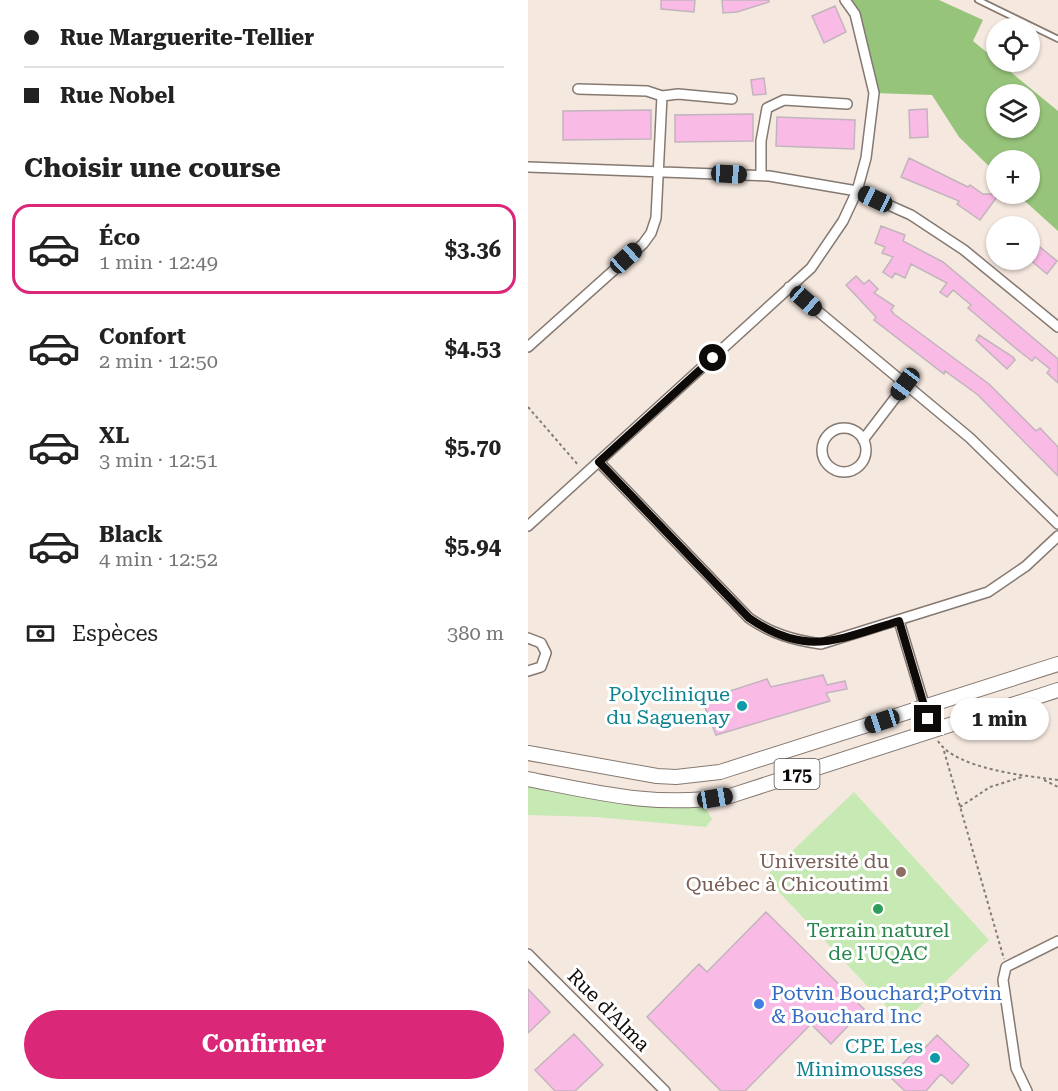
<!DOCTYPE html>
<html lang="fr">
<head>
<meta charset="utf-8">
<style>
	body { margin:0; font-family:"Roboto Serif",serif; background:#f6f6f6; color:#222; height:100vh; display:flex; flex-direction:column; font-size:22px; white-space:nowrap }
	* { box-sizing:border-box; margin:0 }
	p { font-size:20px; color:#767676 }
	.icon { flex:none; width:33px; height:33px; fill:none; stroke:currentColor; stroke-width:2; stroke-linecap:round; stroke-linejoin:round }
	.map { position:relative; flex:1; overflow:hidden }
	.drawer { display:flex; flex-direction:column; background:#fff; width:528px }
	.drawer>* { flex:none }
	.top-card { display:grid; align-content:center; height:132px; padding:0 24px; background:#fff }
	.fabs { position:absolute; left:458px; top:18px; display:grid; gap:12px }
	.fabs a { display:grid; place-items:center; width:54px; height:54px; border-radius:50%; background:#fff; box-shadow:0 2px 4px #0004; font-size:30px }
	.end { position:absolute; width:27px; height:27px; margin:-14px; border:8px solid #0e0a08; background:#fff; box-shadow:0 0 0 3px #fff }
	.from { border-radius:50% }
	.bubble { position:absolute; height:42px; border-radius:21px; background:#fff; box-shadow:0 2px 4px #0004; font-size:20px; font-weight:700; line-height:42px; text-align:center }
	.car { position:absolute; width:18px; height:36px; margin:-18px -9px; border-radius:8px; box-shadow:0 0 4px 2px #0007; background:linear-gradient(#222 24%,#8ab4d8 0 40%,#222 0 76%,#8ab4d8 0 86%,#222 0) }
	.top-card b { display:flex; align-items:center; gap:21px; height:57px; font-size:22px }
	.top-card b+b { border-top:2px solid #e0e0e0 }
	.top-card i { width:15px; height:15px; background:#222 }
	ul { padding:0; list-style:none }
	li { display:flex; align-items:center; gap:18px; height:90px; margin:0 12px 9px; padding:0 12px; border:3px solid transparent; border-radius:18px }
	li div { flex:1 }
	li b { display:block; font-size:22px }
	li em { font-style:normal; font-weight:700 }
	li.selected { border-color:#db2777 }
	li>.icon { width:54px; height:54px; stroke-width:1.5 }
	h2 { padding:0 24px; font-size:27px; line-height:72px }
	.pay { display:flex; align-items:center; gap:15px; height:66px; padding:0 24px; font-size:22px }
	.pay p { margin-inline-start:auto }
	.cta { display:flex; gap:12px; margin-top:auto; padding:12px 24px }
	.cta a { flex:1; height:69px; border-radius:36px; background:#db2777; color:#fff; font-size:24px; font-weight:700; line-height:69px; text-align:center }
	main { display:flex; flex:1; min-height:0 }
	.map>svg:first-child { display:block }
</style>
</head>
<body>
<main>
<section class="drawer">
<div class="top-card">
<b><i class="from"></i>Rue Marguerite-Tellier</b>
<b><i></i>Rue Nobel</b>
</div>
<h2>Choisir une course</h2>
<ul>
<li class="selected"><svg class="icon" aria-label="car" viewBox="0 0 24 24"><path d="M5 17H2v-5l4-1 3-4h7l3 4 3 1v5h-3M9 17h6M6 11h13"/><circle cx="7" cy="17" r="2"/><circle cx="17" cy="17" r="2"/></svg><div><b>Éco</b><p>1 min · 12:49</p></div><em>$3.36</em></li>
<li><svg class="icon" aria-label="car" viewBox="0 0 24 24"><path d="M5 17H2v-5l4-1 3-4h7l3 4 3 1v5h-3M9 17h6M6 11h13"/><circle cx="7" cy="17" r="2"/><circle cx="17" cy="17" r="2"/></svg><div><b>Confort</b><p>2 min · 12:50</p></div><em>$4.53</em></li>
<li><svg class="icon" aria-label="car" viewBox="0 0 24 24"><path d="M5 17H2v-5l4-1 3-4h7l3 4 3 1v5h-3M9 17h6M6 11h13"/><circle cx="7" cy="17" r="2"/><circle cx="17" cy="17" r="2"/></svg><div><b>XL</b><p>3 min · 12:51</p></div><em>$5.70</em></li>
<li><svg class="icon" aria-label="car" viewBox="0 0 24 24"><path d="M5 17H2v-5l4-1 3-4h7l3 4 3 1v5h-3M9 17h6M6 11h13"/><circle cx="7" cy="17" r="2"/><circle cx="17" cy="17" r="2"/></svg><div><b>Black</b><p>4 min · 12:52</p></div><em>$5.94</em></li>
</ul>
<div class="pay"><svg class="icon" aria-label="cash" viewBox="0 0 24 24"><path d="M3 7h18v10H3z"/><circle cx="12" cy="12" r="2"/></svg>Espèces<p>380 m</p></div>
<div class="cta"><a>Confirmer</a></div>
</section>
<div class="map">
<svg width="530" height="1091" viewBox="0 0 530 1091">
	<rect width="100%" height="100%" fill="#f5e8df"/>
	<!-- green -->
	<path fill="#c7e9b3" d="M0,779L173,801L184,819L178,827L68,817L0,815Z
		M326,792L461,940L374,1023L237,877Z"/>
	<!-- forest -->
	<path fill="#97c47b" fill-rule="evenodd" d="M317,0H411L455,20L445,41L530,111V231L489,194H501V160H468V173L431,137L404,95L346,93L327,14ZM468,94H501V128H468Z"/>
	<!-- building -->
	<path fill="#f9bbe5" stroke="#c2b4bd" stroke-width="1.5" d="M133,0H167L166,12L133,9Z
		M194,0H241V2L209,12L195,13Z
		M307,6L318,32L296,43L284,16Z
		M236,78L238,94L225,95L223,80Z
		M399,109L400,137L382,138L381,110Z
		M123,110V139L35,140V111Z
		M225,114V141L147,142V115Z
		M249,117L327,120L326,149L248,146Z
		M381,158L440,187L442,185L455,194H471L452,220L429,204L431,201L373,177Z
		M353,226L377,235L375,241L415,262L530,359V383L519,373L522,369L507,357L504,361L491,351L440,308L443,305L425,290L419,297L412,292L419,283L383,264L377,278L367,273L364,278L355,272L365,257L354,253L357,247L347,243Z
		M501,238L529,261L519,274L501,259Z
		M328,276L336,284L341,280L350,289L346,293L366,306L363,310L366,314L461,384L508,431L512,428L530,447V476L450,395L417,371L416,374L346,320L348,317L318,285Z
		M451,335L485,357L487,360L479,369L448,340Z
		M295,675L299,685L317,681L319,689L298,693L302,701L188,735L174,700L239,679L243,687Z
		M238,912L336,1009L303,1044L283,1024L217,1091H193L119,1017L171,964L179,972Z
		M0,989L22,1012L0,1033Z
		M46,1034L75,1065L47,1091H27L7,1070Z
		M409,1035L441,1065L424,1084L413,1074L398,1091H377L362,1077L391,1047L394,1051Z"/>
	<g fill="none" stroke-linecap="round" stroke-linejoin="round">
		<!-- lane casing -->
		<g stroke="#857971" stroke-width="8">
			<path id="lane" d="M450,0L530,39"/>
		</g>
		<!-- street casing -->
		<g stroke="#857971" stroke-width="12">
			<path id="street" d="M50,89L119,91L134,96
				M0,167L241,176L329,191L383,215L436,250L530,327
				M233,175V141L239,108L256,100L319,104
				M261,287L442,438L530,524
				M0,347L115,244L123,233L128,218L134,96L150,94L204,99
				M294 450a22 22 0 1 1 44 0a22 22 0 1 1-44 0Z
				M335,440L377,385
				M71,462L221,618C244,634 265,640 293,644L460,592L498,566L530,536
				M0,526L283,268L315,221L329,191L338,158L346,93L327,14L317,0
				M371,621L404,731
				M0,638L13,643L18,653L13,667L0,671
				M0,954L137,1091
				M499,1091L488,1068L475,980L478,967L530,941"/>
		</g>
		<!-- primary casing -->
		<g stroke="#857971" stroke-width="16">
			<path id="primary" d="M0,753L129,776L148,777L192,772L530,664
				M0,779C71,793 129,808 202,796L530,690"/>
		</g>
		<!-- path -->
		<path stroke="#837b75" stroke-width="2" stroke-dasharray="3 3" stroke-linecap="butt" d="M0,407L51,466
			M410,741C427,769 499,776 530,780
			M416,751L476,959
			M516,780L530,787
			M432,807L462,787L494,777"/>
		<!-- lane -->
		<use href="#lane" stroke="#fff" stroke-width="4.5"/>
		<!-- street -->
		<use href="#street" stroke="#fff" stroke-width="9"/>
		<!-- primary -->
		<use href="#primary" stroke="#fff" stroke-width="14"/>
	</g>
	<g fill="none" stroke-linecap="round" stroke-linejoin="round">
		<!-- route -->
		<path stroke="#0e0a08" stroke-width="8" d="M185,358L71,462L221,618C279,658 311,639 371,621L400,719"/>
	</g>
	<!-- markers -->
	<g fill="#0f9aa8" stroke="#fff" stroke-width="2">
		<circle cx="214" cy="706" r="6"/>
		<circle cx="407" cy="1058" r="6"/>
	</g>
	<circle fill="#8d6e63" stroke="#fff" stroke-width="2" cx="373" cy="872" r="6"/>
	<circle fill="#2e9e5b" stroke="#fff" stroke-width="2" cx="350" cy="909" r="6"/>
	<circle fill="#3f7fe0" stroke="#fff" stroke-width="2" cx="231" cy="1004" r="6"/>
	<g text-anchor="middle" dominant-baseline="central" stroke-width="6" stroke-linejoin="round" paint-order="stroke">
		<!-- shield labels -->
		<rect fill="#fff" stroke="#565452" stroke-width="1.5" x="246.5" y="759" width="45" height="30" rx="4.5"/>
		<g font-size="18" font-weight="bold" fill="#0e0a08">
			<text x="269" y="774">175</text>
		</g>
		<!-- culture labels -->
		<g font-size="20" fill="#0d838f" stroke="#fff" text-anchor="end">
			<text x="202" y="694">Polyclinique<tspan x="202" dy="23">du Saguenay</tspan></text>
			<text x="395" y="1046">CPE Les<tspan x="395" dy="23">Minimousses</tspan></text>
		</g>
		<!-- education labels -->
		<g font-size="20" fill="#785e54" stroke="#fff" text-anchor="end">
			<text x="361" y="861">Université du<tspan x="361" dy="23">Québec à Chicoutimi</tspan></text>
		</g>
		<!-- leisure labels -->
		<g font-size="20" fill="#27864d" stroke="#fff">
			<text x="350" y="930">Terrain naturel<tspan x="350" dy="23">de l'UQAC</tspan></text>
		</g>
		<!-- shop labels -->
		<g font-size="20" fill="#366cbe" stroke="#fff" text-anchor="start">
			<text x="243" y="993">Potvin Bouchard;Potvin<tspan x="243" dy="23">&amp; Bouchard Inc</tspan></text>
		</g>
		<!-- street labels -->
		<g font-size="20" fill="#0e0a08" stroke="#fff">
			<text transform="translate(81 1010) rotate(45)">Rue d'Alma</text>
		</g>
	</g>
</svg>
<div class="fabs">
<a><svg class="icon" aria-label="locate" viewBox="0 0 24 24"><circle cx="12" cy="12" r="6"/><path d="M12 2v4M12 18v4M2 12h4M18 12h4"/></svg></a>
<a><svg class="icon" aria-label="layers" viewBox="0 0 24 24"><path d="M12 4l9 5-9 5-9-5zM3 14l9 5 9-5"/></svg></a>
<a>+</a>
<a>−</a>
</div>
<i class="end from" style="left:185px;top:358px"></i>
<i class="end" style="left:400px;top:719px"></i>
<div class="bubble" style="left:422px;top:698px;width:99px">1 min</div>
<i class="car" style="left:201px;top:174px;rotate:93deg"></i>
<i class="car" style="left:347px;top:199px;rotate:295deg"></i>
<i class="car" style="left:98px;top:258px;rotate:48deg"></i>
<i class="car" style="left:278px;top:301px;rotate:131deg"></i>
<i class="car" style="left:377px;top:384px;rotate:217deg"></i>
<i class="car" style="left:354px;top:721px;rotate:252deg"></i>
<i class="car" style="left:187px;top:798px;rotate:81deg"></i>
</div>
</main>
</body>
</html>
